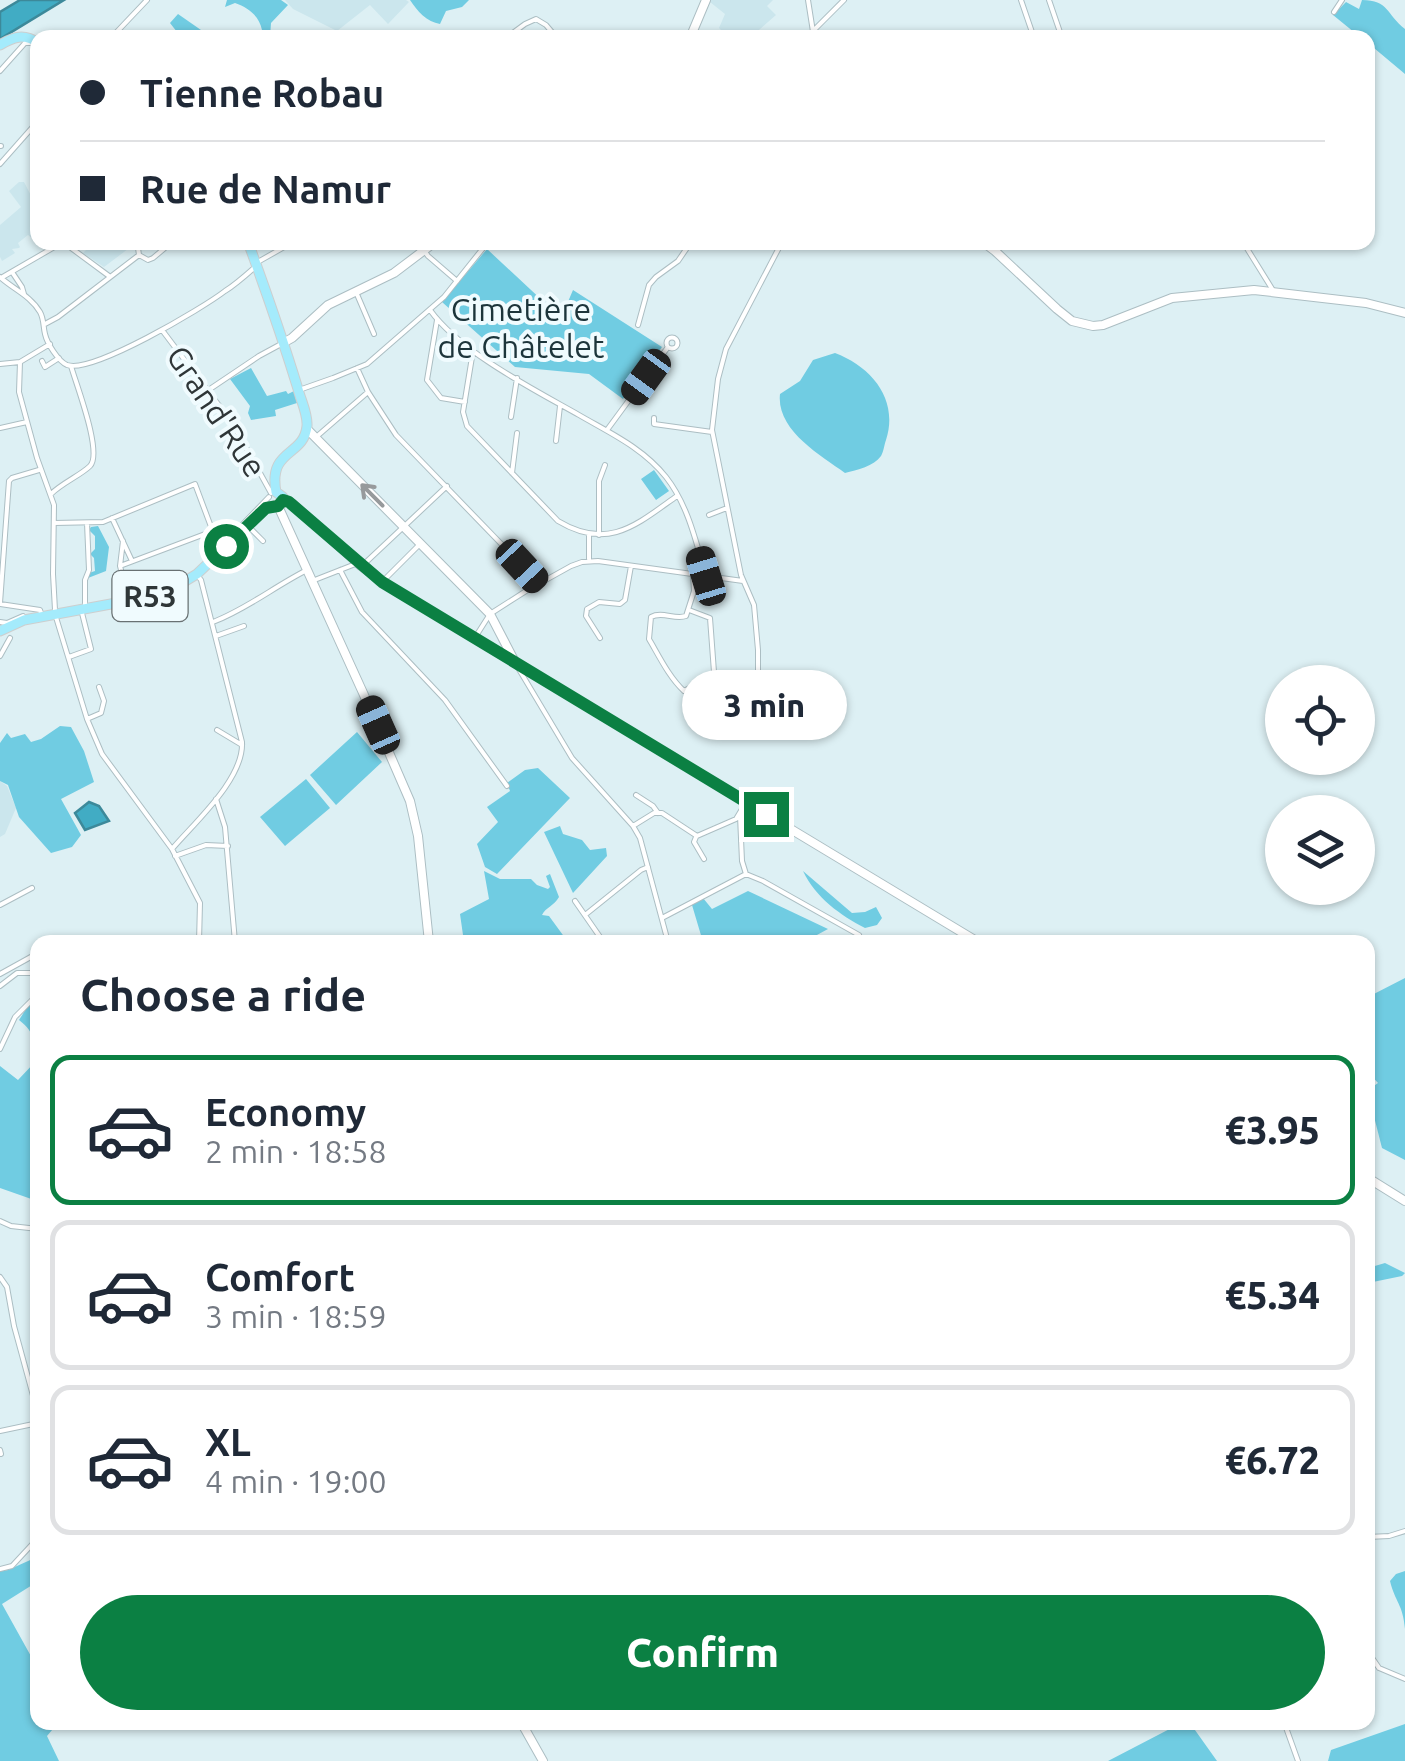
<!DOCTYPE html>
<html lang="en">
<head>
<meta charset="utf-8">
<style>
	body { margin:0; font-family:Ubuntu,sans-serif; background:#f2f2f3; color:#1f2937; height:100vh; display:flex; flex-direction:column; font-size:38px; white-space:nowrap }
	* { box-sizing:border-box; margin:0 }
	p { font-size:32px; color:#747a83 }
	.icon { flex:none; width:55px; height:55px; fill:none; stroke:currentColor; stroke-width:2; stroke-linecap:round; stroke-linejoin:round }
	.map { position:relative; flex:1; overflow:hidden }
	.sheet { position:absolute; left:30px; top:935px; width:1345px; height:795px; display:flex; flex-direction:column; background:#fff; border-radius:20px; box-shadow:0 2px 8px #0004 }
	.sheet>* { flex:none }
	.top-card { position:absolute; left:30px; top:30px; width:1345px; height:220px; border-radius:20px; box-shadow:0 2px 8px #0004; display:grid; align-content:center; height:220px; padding:0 50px; background:#fff }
	.tools { position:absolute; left:1265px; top:665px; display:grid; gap:20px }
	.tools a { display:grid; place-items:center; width:110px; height:110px; border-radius:50%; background:#fff; box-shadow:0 2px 8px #0004; font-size:50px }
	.end { position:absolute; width:45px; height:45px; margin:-22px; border:12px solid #0b8043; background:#fff; box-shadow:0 0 0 5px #fff }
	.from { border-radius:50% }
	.bubble { position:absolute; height:70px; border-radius:35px; background:#fff; box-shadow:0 2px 8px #0004; font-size:32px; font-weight:800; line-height:70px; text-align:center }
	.car { position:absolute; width:30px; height:60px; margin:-30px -15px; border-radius:12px; box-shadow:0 0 8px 2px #0007; background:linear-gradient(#222 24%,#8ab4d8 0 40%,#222 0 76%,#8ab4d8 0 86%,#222 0) }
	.top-card b { display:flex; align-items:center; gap:35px; height:95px; font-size:38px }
	.top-card b+b { border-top:2px solid #e0e1e3 }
	.top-card i { width:25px; height:25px; background:#1f2937 }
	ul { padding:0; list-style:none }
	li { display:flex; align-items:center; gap:30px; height:150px; margin:0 20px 15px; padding:0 30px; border:5px solid #e0e1e3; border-radius:20px }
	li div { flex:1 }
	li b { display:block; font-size:38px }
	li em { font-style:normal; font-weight:800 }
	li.selected { border-color:#0b8043 }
	li>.icon { width:90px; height:90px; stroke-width:1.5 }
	h2 { padding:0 50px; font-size:45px; line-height:120px }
	.button { display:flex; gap:20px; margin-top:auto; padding:20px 50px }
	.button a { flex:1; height:115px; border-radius:60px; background:#0b8043; color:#fff; font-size:40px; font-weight:800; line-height:115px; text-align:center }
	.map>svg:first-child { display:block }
</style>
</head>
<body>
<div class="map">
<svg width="1405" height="1761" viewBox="0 0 1405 1761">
	<rect width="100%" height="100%" fill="#ddf0f4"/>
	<!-- built -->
	<path fill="#cbe6ed" d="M285,0H406L409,2L388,24L370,5L337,31L293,9Z
		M711,0H773L767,6L776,15L751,37H728L719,28L725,14L710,2Z
		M19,182H24L37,207L36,222L37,235L32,238L28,235L18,243L20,247L19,248L12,249L15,253L2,261L0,257V225L21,207L9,191Z
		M93,243V242L136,243L104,267L83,253Z
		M0,781L7,786L16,808L5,834L0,837Z"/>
	<!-- green -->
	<path fill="#70cce2" d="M227,0H281L288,5L271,23L270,37H255L262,30C259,16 249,8 235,3L225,7Z
		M410,0H469L462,7L446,11L440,24C427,22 417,11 410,0Z
		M1362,0C1389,0 1386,14 1405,29V74L1368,43V38L1360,37L1333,15L1346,2L1359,9Z
		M178,14L201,30L196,37H170L167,33L177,32L170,23Z
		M487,249L561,318L573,290L662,347L623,399L589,374L515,367L442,302Z
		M835,353C872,367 899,400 886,440C884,445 884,451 881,456C874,466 857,470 845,473C820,455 776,430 780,394L800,381L813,360Z
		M251,368L267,396L286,391L288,394L294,391L297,403L275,410L276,416L251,420L248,413L250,406L230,379Z
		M654,470L669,491L656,500L641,479Z
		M98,526L109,547L106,571L88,578L89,573L95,571L94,558L90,554L95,549V536L89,530L91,527Z
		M60,726L71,727L84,751L94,782L61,799L81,835L72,847L51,853L19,817L8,785L0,781V743L7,733L11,738L25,734L31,742L41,739Z
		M357,732L382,762L336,805L310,775Z
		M538,768L570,798L497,874L485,867L477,844L498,822L487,807L510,791L507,783L525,770Z
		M306,779L330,808L285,846L260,817Z
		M560,826L563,834L582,840L590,850L606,848L607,856L573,893L544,832Z
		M484,871L500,879H531L537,885L548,889L550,887L546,876L550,874L559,897C554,906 546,907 542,915L549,916L568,942H464L460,914L489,899Z
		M803,871L852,913L865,912L876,907L882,918L877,925L865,928C840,915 816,898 803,871Z
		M748,891L828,929L804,942H703L692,905L703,898L712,909Z
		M1405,978V1160L1382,1148L1368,1093V1090L1378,1083L1368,1072V997Z
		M37,998V1201L0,1188V1066L18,1080L35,1062C34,1042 36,1033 19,1020L28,1006Z
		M1385,1263L1405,1273L1402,1276L1368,1283V1268Z
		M37,1557V1582L2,1604L37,1667L38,1722L58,1723L47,1736L59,1761H0V1571L8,1570Z
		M1405,1571V1629C1403,1604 1395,1602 1390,1581L1396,1574Z
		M1183,1722L1190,1723L1217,1761H1108Z
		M1405,1724V1761H1328L1331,1750Z"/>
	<!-- water -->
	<path fill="#41acc4" stroke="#3c899a" stroke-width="2.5" d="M20,0H64L0,39V12Z
		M89,802L99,806L109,821L85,830L75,813Z"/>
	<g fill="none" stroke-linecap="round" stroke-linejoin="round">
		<!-- street casing -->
		<g stroke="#acbec3" stroke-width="6">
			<path id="street" d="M808,0L814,38
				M1021,0L1034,38
				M1049,0L1062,38
				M1334,12L1342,0
				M111,38L147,0
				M506,38L525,24L536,19L546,25L557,38
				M806,38L844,0
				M0,71L25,43H32
				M0,146H1
				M0,164L38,121
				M140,242L138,248L139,255L148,260L153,258L172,242
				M418,242L428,256L457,281
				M1243,242L1274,292
				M256,263L293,242
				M12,272L22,287L24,294
				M0,277C13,289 31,296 40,312C44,319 43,326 45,334C47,343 58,361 67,365C92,374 203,308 225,291C236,284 246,275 255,267
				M1,278L63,242L109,276
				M356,292L374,334
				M430,310C460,352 533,389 579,415C610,433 643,448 666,477C688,505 696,542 706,576
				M437,320L427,380L441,398L465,402
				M45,324L58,317L139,255
				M638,325L649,285L656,277L678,261L691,242
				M162,330L233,424L271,493
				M666.5 343a5.5 5.5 0 1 1 11 0a5.5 5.5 0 1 1-11 0Z
				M50,344L20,362L19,392L37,458L54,505L53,574L55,610
				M473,351L463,412L467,426L558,521C608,551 636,525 677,496
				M42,361L45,367L59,358
				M0,364L20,362
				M357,368L368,392L396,435L539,583
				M299,390L333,378L367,364L444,297L488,242
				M207,391L259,356L283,343
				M511,417L517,378
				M654,418V424L712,432
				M0,428L27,422
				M607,430L668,347
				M315,438L368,392
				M556,441L560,406
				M512,473L517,433
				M51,494C62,483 81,475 90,466C103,453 76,384 71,366
				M709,515L727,508
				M112,518L132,561
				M54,523L103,522L195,484L219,548
				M242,525L269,497
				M249,527L263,541
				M599,535V481L605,465
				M123,541L120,566L128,597
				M589,559V534
				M363,565L447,486
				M120,566L213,531
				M340,570L362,612L445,700L507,786
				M312,581L358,563
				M382,582L420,544
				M0,603L9,481L12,478L39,470
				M0,604L40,610L41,613
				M85,604V580L89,570L87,523
				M689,610L710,618L714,672L712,676L684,691C669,677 659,656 649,639L651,617C662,611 675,620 686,616L694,591L693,574
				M55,614L87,719L102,754L172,849L200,903L199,942
				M0,622L7,623L23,616
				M213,622C247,609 275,586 307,570
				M216,636L244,626
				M476,636L490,614L526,591L571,566L582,562L598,561L743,581
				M600,638L586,616L587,609L599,602L620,604L625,600L631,566
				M0,656L10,638
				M69,657L91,649L81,609
				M517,666L572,758L633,826L640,838L668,942
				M758,675V650L754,605L741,575L712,430L718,379L726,349L782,242
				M87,719L101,713L104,701L99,687
				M217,730L242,745
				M636,795L653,806L658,813
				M216,799L225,827L235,942
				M740,816L742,861L746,874
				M633,826L654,813H662L697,836L736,819L745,804
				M696,837L694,842L704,859
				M172,849C195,822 244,779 242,742L201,580L197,575
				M175,856L206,845L228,846
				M746,874L763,881L859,935
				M575,901L600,937
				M0,905L32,888
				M585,915L641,870L648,867
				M662,918L746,874
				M0,974L38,953
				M0,986L17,973H38
				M0,1049L15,1017L38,994
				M0,1221L11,1226L38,1229
				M0,1277L7,1287L14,1326L38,1414
				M0,1431L38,1423
				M0,1450L1,1454
				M1368,1537L1389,1536L1405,1531
				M0,1569L12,1566L38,1538
				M1368,1652L1379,1668L1405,1679
				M1284,1722L1298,1761"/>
		</g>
		<!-- secondary casing -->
		<g stroke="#acbec3" stroke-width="10">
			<path id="secondary" d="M690,38L706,0
				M983,242L995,251L1057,309L1072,321L1093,326L1103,325L1172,298L1254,290L1366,303L1405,313
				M283,343L292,338L328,305L394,273L435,242
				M307,429L490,614L515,662
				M283,500L293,504L361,566L396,591L978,942
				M278,506L364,695L410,801L418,836L429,942
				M1368,1178L1405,1201
				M521,1722L543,1761"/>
		</g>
		<!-- primary casing -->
		<g stroke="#cdcfcf" stroke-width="11">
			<path id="primary" d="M0,45C13,37 24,33 38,43
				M248,242C266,291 283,340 298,389C301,401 308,414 307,426C304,457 268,448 276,492
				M0,631L24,620L149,597L172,589L197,574L266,508L281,504L283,497L276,492"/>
		</g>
		<!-- street -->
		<use href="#street" stroke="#fff" stroke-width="4"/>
		<!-- secondary -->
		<use href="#secondary" stroke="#fff" stroke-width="8"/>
		<!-- primary -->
		<use href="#primary" stroke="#a4ebfc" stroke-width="9"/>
	</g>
	<!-- one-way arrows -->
	<defs><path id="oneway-shaft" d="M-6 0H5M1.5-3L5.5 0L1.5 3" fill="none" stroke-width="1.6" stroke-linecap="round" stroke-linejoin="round" transform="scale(2.5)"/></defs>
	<use stroke="#979a9c" href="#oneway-shaft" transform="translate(372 495) rotate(-135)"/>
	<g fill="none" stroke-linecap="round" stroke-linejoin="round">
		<!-- route -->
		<path stroke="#0b8043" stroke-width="12" d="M226,546L266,508L278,506L283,500L289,502L382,582L766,814"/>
	</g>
	<g text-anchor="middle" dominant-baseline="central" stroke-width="8" stroke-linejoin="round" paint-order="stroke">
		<!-- shield labels -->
		<rect fill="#f0fbfe" stroke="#697173" stroke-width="2.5" x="112.5" y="571" width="75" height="50" rx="8"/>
		<g font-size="30" font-weight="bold" fill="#2f3638">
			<text x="150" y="596">R53</text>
		</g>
		<!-- park labels -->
		<g font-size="32" fill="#1d353b" stroke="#f0fbfe">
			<text x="521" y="309">Cimetière<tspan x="521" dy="37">de Châtelet</tspan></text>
		</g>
		<!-- street labels -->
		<g font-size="32" fill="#2f3638" stroke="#f0fbfe">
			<text transform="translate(217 411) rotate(56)">Grand'Rue</text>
		</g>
	</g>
</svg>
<div class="tools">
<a><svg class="icon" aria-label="locate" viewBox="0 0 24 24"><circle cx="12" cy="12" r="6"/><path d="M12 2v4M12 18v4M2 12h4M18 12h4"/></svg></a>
<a><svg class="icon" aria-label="layers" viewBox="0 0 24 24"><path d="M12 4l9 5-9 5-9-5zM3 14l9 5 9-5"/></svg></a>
</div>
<i class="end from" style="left:226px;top:546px"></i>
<i class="end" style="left:766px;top:814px"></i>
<div class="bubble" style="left:682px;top:670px;width:165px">3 min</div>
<i class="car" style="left:646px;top:377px;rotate:216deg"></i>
<i class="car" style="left:522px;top:566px;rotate:137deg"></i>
<i class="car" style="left:706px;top:576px;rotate:343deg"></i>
<i class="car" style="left:378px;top:725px;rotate:336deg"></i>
<div class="top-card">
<b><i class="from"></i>Tienne Robau</b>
<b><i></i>Rue de Namur</b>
</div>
<section class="sheet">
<h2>Choose a ride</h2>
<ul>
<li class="selected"><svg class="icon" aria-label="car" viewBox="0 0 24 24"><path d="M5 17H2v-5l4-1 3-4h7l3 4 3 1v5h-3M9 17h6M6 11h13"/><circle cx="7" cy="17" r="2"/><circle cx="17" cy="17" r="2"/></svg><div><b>Economy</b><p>2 min · 18:58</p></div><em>€3.95</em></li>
<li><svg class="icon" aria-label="car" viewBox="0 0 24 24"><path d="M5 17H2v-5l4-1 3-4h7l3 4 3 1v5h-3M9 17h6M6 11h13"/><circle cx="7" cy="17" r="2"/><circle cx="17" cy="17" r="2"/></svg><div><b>Comfort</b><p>3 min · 18:59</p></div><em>€5.34</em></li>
<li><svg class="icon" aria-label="car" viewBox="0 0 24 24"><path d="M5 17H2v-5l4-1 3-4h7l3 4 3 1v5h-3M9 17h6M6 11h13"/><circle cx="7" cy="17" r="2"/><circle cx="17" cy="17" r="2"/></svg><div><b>XL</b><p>4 min · 19:00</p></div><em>€6.72</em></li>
</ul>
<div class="button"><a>Confirm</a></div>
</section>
</div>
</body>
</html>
